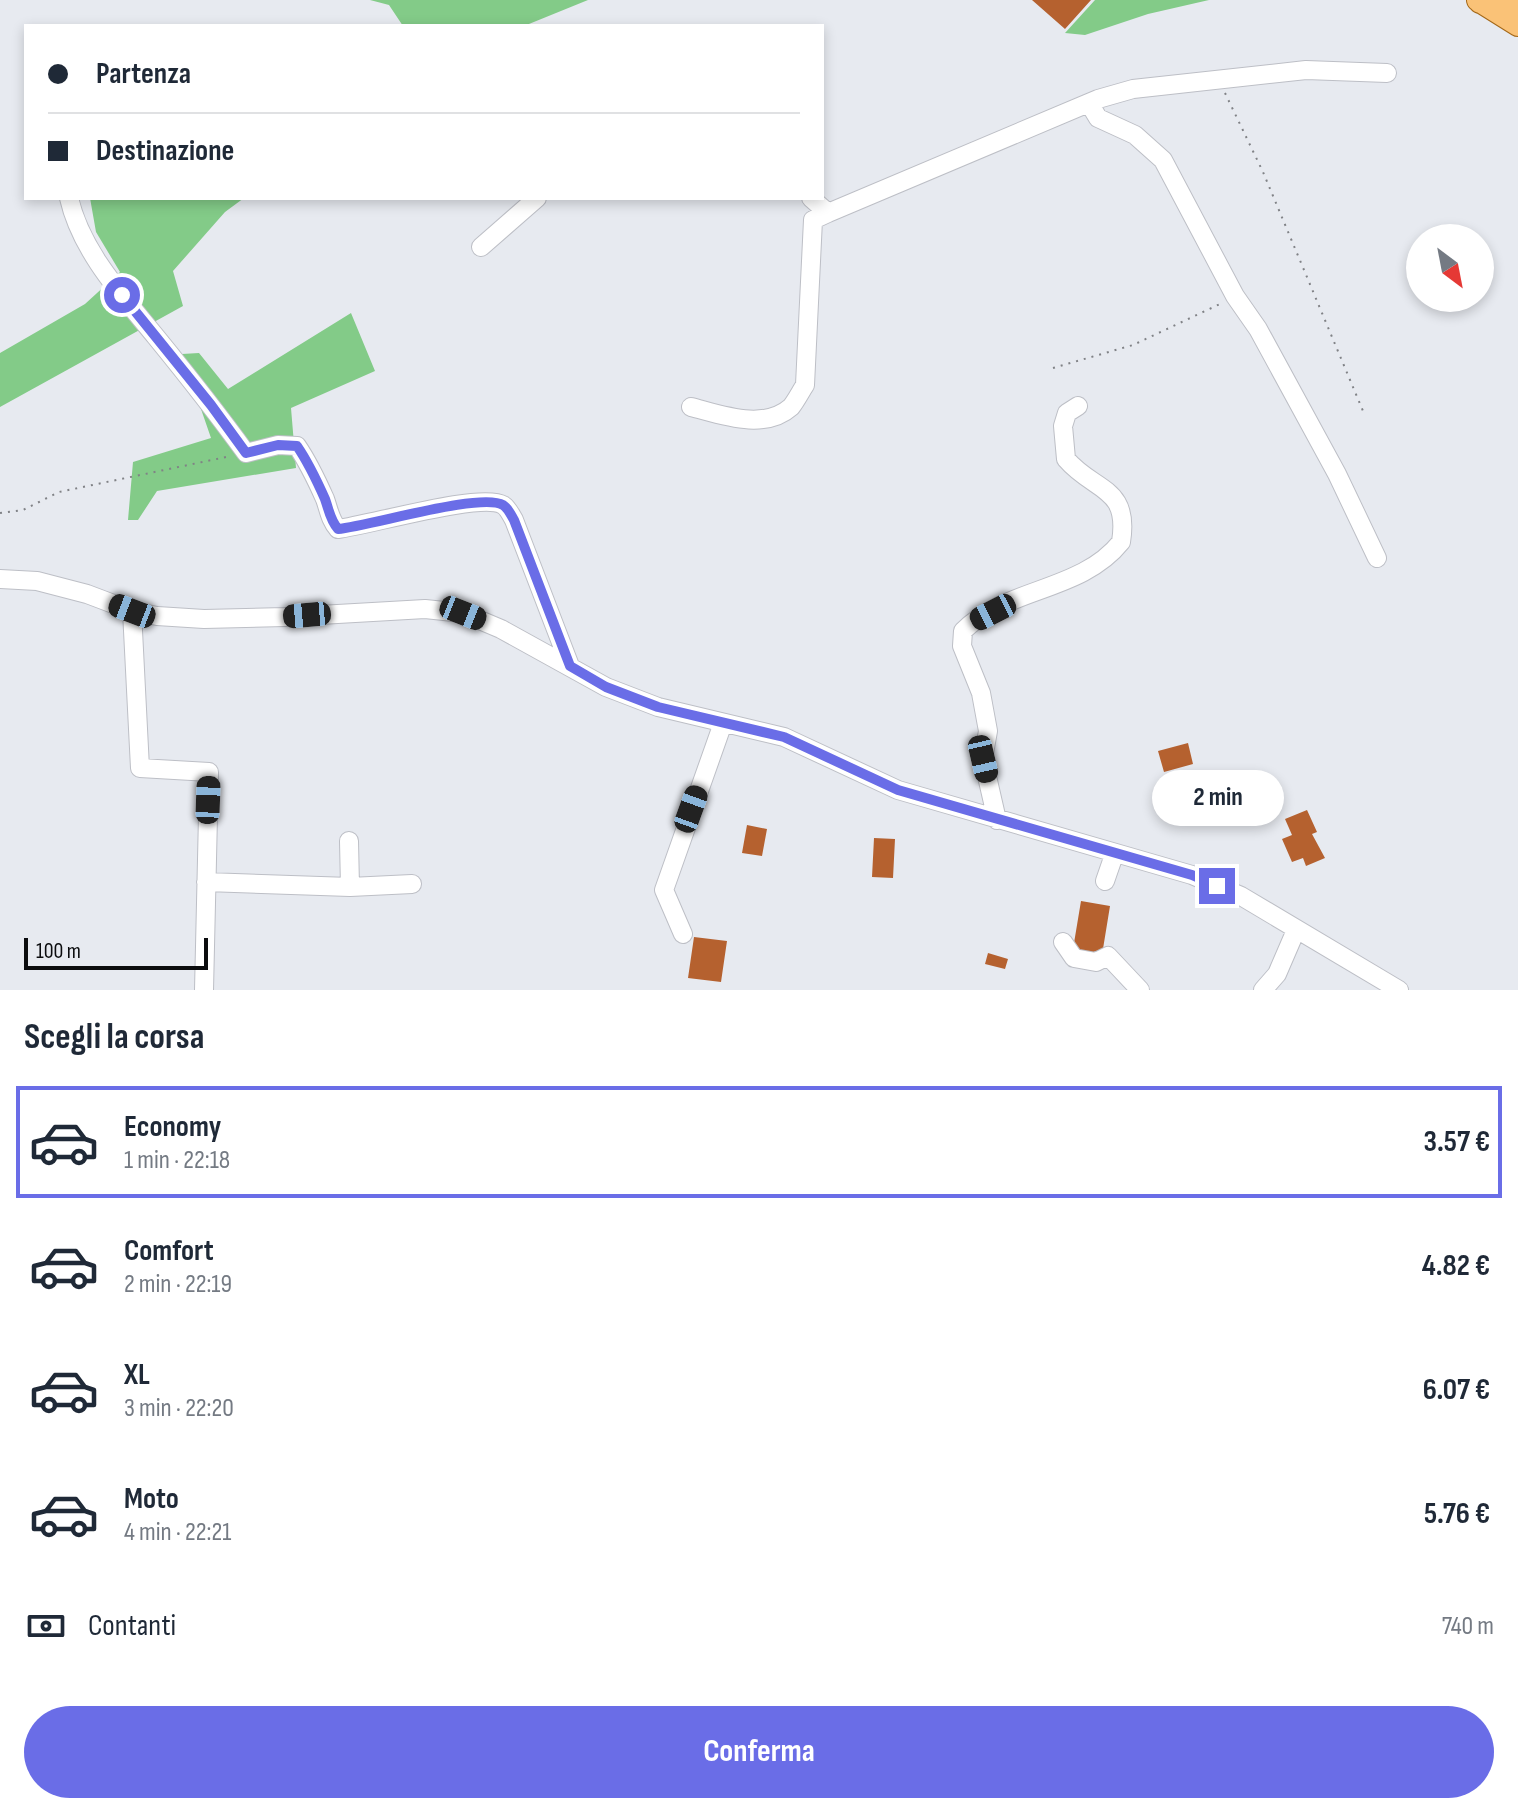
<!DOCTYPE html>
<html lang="it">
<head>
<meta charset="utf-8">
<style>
	body { margin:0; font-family:"Sofia Sans Condensed",sans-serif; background:#f2f2f3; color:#1f2937; height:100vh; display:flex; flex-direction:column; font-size:30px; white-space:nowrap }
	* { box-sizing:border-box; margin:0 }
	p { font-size:26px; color:#747a83 }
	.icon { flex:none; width:44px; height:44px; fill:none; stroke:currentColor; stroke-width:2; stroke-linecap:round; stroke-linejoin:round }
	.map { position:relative; height:990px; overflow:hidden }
	.panel { display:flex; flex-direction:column; background:#fff; flex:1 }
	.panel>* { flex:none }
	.banner { position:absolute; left:24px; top:24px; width:800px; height:176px; border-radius:0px; box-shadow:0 4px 12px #0003; display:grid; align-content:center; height:176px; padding:0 24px; background:#fff }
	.needle { width:52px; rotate:148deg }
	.buttons { position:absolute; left:1406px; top:224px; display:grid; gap:16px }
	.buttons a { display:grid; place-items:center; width:88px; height:88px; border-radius:50%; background:#fff; box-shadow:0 4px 12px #0003; font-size:40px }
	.scale { position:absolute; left:24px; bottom:20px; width:184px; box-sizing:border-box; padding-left:8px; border:4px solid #0b0c0e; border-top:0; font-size:22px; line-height:28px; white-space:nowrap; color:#0b0c0e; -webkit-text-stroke:6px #e7eaf0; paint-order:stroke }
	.end { position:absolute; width:36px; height:36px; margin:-18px; border:10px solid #6a6de7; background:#fff; box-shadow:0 0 0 4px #fff }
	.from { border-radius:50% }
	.bubble { position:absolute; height:56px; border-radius:28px; background:#fff; box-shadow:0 4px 12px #0003; font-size:26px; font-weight:700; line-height:56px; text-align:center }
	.car { position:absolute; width:24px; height:48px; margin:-24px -12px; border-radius:10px; box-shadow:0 0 6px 2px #0007; background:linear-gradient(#222 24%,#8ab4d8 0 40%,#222 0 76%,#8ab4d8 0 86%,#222 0) }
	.banner b { display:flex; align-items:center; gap:28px; height:76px; font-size:30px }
	.banner b+b { border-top:2px solid #e0e1e3 }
	.banner i { width:20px; height:20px; background:#1f2937 }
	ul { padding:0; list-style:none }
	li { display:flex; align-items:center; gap:24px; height:112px; margin:0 16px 12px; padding:0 8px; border:4px solid transparent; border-radius:0px }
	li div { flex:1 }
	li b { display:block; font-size:30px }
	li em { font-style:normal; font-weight:700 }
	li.current { border-color:#6a6de7 }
	li>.icon { width:72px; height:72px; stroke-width:1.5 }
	h2 { padding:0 24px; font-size:36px; line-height:96px }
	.pay { display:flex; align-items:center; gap:20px; height:88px; padding:0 24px; font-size:30px }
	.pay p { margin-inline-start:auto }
	.cta { display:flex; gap:16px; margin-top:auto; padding:16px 24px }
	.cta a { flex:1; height:92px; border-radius:48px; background:#6a6de7; color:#fff; font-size:32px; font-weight:700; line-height:92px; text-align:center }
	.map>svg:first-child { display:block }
</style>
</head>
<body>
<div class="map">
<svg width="1518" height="990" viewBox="0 0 1518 990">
	<rect width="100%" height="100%" fill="#e7eaf0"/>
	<!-- green -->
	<path fill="#83cb88" d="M370,0H588L524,26H403L389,5Z
		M1095,0H1209L1148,14L1085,35L1065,33Z
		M90,198H244L225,212L173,271L183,306L0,407V353L85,304L120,272L96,232Z
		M351,313L375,371L291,408L296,468L157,491L138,520H128L133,462L211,438L182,354L199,353L228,389Z"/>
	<!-- building -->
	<path fill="#b5612f" d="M1032,0H1091L1065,29Z
		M1188,743L1193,764L1164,772L1158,751Z
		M1307,810L1317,832L1312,834L1325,858L1306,866L1303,858L1292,862L1282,839L1292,835L1285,819Z
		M747,825L767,829L762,856L742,853Z
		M874,838L895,839L893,878L872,877Z
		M1081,901L1110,906L1102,955L1073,949Z
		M694,937L727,941L721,982L688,978Z
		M988,953L1008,959L1005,969L985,964Z"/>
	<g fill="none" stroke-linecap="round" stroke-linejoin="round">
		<!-- minor casing -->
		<g stroke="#bdbfc6" stroke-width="20">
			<path id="minor" d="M1089,103L1098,118L1135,135L1163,160L1235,296L1258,329L1337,474L1377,558
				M69,198C81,251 122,295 156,337C187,375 217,413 246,453L278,445L297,446C308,462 317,481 325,499C329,510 330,520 338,529C370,525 481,492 503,505C508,508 511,515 514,520L570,666
				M811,198L828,213L1098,99L1133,89L1306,70L1387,73
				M481,247L537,198
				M691,407C722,415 764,431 791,407C796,401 801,391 805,385L813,220L828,213
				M0,579L37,581L87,594L132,611L157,616L204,619L285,617L425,609L463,613L501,629L606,687L658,707L784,737L898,790L1192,875L1241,896L1399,990
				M132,611L140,768L209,772L204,990
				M997,820L983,759L988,731L981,693L962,646L963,631C1007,587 1081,592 1121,542C1130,486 1094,492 1066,459L1063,426L1067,413L1078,406
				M349,841L350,887
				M1105,881L1114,855
				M206,882L350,887L412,884
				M683,934L664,890L723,723
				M1063,942L1074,958L1096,962L1108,956L1140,990
				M1263,990L1277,974L1296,930"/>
		</g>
		<!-- major casing -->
		<g stroke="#a46818" stroke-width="24">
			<path id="major" d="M1478,0L1518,25
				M1480,2L1498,4L1518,1"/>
		</g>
		<!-- path -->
		<path stroke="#808286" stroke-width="2" stroke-dasharray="2 6" stroke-linecap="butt" d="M1225,93L1263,172L1363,411
			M1053,368L1133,345L1220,304
			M0,513L23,510L59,492L231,456"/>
		<!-- minor -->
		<use href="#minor" stroke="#fff" stroke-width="18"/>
		<!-- major -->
		<use href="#major" stroke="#fac277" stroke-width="22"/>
	</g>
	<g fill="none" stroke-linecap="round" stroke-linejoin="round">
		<!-- route -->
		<path stroke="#6a6de7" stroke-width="10" d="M122,295L211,405L246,453L278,445L297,446C308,462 317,481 325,499C329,510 330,520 338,529C370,526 481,492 503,505C508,508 511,515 514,520L570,666L606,687L658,707L784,737L898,790L1192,875L1217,886"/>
	</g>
</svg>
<div class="buttons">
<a><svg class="needle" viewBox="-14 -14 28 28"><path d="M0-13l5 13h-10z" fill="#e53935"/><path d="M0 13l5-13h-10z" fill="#747a83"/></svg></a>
</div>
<div class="scale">100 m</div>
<i class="end from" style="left:122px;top:295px"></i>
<i class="end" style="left:1217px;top:886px"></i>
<div class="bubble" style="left:1152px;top:770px;width:132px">2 min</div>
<i class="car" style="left:132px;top:611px;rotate:291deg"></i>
<i class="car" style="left:993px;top:612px;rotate:243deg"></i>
<i class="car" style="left:463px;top:613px;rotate:112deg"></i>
<i class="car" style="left:307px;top:615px;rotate:265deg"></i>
<i class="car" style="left:983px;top:759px;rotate:167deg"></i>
<i class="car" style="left:208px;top:800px;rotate:2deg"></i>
<i class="car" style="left:691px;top:809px;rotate:20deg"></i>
<div class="banner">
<b><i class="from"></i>Partenza</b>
<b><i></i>Destinazione</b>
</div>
</div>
<section class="panel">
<h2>Scegli la corsa</h2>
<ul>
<li class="current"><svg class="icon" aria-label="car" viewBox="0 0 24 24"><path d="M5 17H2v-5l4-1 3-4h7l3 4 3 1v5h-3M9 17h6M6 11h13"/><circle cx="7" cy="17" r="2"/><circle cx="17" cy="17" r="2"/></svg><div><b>Economy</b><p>1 min · 22:18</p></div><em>3.57 €</em></li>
<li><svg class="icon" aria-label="car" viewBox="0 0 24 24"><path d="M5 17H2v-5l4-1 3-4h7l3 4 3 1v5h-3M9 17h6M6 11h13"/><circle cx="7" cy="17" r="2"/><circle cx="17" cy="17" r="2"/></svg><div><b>Comfort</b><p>2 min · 22:19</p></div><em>4.82 €</em></li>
<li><svg class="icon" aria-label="car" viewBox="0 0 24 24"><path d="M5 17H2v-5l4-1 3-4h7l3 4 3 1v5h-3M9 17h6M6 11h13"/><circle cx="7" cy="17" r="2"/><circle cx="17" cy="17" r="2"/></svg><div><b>XL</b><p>3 min · 22:20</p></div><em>6.07 €</em></li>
<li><svg class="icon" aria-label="car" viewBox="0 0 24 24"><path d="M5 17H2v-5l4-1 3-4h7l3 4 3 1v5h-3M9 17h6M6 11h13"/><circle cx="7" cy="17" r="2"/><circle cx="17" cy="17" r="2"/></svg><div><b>Moto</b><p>4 min · 22:21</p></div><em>5.76 €</em></li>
</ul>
<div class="pay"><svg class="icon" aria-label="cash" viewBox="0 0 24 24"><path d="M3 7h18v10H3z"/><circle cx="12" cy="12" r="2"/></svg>Contanti<p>740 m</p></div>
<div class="cta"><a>Conferma</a></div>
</section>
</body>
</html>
